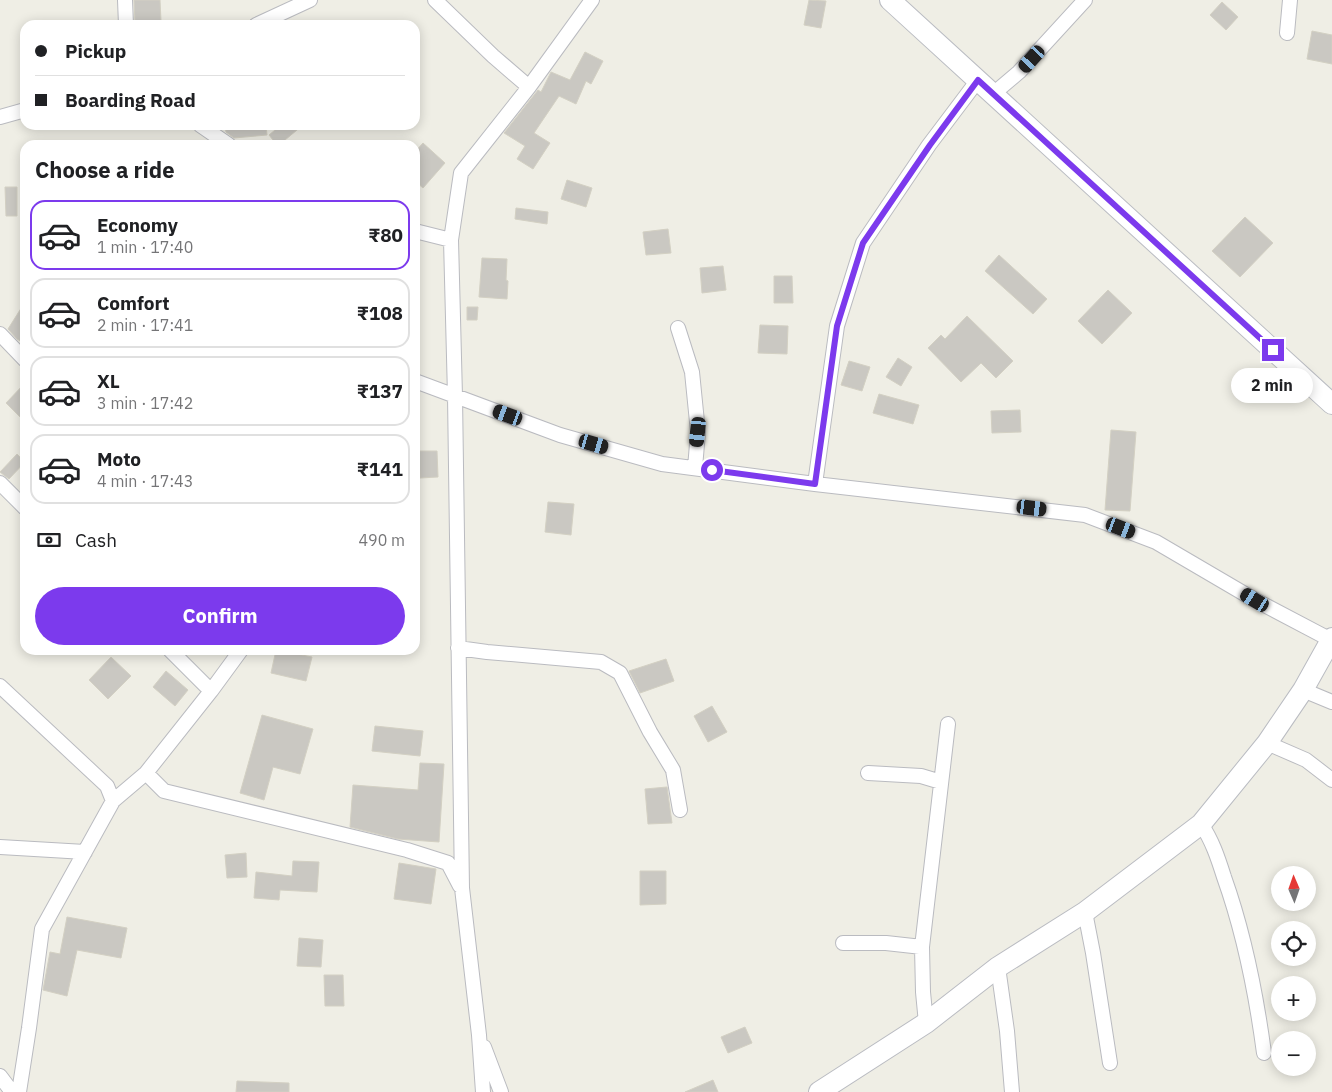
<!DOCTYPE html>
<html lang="en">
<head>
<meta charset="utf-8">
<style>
	body { margin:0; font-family:"IBM Plex Sans",sans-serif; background:#f2f2f2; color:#202124; height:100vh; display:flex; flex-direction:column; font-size:19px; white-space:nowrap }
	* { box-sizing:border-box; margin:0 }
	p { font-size:16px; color:#757577 }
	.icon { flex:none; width:28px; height:28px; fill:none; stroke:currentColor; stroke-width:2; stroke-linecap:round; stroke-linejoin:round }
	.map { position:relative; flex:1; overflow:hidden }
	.panel { position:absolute; left:20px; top:140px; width:400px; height:515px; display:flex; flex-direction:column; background:#fff; border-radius:15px; box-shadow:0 2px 12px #0003 }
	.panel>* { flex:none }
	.guide { position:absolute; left:20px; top:20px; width:400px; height:110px; border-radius:15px; box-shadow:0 2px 12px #0003; display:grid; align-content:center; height:110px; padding:0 15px; background:#fff }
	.needle { width:32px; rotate:358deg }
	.controls { position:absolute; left:1271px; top:866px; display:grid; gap:10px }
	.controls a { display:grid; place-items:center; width:45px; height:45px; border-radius:50%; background:#fff; box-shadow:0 2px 12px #0003; font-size:25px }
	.end { position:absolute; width:22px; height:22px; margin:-11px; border:6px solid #7c3aed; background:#fff; box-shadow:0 0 0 2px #fff }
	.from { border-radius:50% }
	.bubble { position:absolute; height:35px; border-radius:18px; background:#fff; box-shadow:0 2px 12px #0003; font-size:16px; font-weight:700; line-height:35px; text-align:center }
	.car { position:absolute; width:15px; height:30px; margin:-15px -8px; border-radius:6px; box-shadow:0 0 4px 1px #0007; background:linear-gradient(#222 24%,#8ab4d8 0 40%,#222 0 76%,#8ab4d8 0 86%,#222 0) }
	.guide b { display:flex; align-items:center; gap:18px; height:48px; font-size:19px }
	.guide b+b { border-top:1px solid #e0e0e0 }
	.guide i { width:12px; height:12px; background:#202124 }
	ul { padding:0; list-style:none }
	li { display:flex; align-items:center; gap:15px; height:70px; margin:0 10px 8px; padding:0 5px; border:2px solid #e0e0e0; border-radius:15px }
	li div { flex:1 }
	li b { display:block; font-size:19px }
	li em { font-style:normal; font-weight:700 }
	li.current { border-color:#7c3aed }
	li>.icon { width:45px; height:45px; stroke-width:1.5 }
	h2 { padding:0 15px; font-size:22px; line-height:60px }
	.pay { display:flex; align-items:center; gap:12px; height:55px; padding:0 15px; font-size:19px }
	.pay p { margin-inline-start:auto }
	.cta { display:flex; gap:10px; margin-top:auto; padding:10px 15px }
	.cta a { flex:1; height:58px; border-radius:30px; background:#7c3aed; color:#fff; font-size:20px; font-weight:700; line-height:58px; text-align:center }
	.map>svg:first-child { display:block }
</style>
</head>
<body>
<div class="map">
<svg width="1332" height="1092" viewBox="0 0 1332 1092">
	<rect width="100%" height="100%" fill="#efeee5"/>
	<!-- building -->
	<path fill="#cac8c2" stroke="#d3d0c3" d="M134,0H160L161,21L135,23Z
		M809,0L826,1L821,28L804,25Z
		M1222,2L1238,17L1226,30L1210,15Z
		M1312,31L1332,35V64L1307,59Z
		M585,52L603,61L591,84L586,81L576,104L559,96L534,133L550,143L533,169L517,159L525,146L504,133L538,90L541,92L551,72L570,80Z
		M225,125H266L267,135L234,138L226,132Z
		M281,125H303L279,145H277L269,135Z
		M423,143L445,163L423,188L415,181V152Z
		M567,180L592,188L586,207L561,199Z
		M5,187H17V216H6Z
		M516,208L548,212L547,224L515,219Z
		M1245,217L1273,243L1240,277L1212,251Z
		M668,229L671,253L646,255L643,232Z
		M999,255L1047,299L1033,314L985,271Z
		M482,258L507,259L506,280L508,281L507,299L479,297Z
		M723,266L726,290L702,293L700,268Z
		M774,276H792L793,303H774Z
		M1108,290L1132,313L1102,344L1078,321Z
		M25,302V344L17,339L8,329Z
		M467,307H478L477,320H467Z
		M967,316L1013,361L996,378L981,363L961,382L928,348L941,335L945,339Z
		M760,325L788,326L787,354L758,353Z
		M898,358L912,367L901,386L886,377Z
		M849,361L870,367L862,391L841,385Z
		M25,383V422L6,403Z
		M879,394L919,405L913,424L873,413Z
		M1020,410L1021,432L992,433L991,411Z
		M1111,430L1136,432L1130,511L1105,510Z
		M419,451H437L438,477L420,478Z
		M17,454L25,462L9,479L0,472Z
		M548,502L574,504L571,535L545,532Z
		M276,650L312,657L306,681L271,673Z
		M111,657L131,676L108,699L89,680Z
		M666,659L674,681L640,693L629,671Z
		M166,671L188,690L175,706L153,687Z
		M712,706L727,732L708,742L694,716Z
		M262,715L313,729L300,774L273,767L264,800L240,793Z
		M375,726L423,731L420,756L372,751Z
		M420,763L444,764L439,842L398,839L350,827L353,785L418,790Z
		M667,787L672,823L648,824L645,789Z
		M246,853L247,877L227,878L225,855Z
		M293,861L319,862L317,892L280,890L279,900L254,898L256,872L292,876Z
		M399,863L436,869L431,904L394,899Z
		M640,871H666V904L640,905Z
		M67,917L127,928L121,958L77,950L67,996L43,990L50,952L60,954Z
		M299,938L323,940L321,967L297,966Z
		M324,975H343L344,1006H325Z
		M745,1027L752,1043L728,1053L721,1037Z
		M713,1080L718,1092H685Z
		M237,1081L289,1083V1092H236Z"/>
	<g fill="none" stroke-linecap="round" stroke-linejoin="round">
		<!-- street casing -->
		<g stroke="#babbc0" stroke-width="16">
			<path id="street" d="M125,0L126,25
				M435,0L493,56L529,87
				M256,25L310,0
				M1287,33L1290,0
				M993,94L1019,72L1085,0
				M0,117L25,110
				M200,125L229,145
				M415,231L451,240
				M678,328L692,372L698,432L695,468
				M0,334L25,360
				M415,381L560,435L662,464L815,484L1085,515L1156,542L1255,600L1331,640
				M0,483L25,508
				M815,484L837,326L863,243L929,145L978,80
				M458,648L487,652L601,662L620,673L650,732L673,770L680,810
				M170,650L211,691
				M0,686L107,786L113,801
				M1303,690L1332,702
				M1267,743L1306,760L1332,780
				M146,773L164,791L407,850L448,863L460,886
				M868,773L921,776L941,782
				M1201,824C1212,840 1218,858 1224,877C1244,933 1256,993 1264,1053
				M0,847L85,852
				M1085,912L1093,953L1110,1063
				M843,943H886L922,947
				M998,967L1007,1031L1012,1092
				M926,1023L923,992L922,947L948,724
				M484,1047L501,1092
				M0,1076L12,1092
				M19,1092L29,1028L42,929L113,801L146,773L211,691L241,650
				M483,1092L479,1035L462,888L455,396L451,240L461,173L529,87L592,0"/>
		</g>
		<!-- secondary casing -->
		<g stroke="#babcc2" stroke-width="22">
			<path id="secondary" d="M890,0L1332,404
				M819,1092L926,1023L998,967L1085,912L1201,824L1267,743L1303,690L1332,638"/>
		</g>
		<!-- street -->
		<use href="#street" stroke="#fff" stroke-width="14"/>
		<!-- secondary -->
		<use href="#secondary" stroke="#fff" stroke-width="20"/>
	</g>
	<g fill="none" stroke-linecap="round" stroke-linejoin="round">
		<!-- route -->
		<path stroke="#7c3aed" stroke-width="6" d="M712,470L815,484L837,326L863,243L930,145L978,80L1273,350"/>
	</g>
</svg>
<div class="controls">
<a><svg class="needle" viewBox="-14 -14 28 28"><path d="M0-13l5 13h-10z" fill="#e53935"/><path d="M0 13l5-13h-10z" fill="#757577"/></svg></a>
<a><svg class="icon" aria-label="locate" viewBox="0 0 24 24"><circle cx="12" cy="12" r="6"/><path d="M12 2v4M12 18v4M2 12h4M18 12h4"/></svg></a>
<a>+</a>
<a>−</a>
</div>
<i class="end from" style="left:712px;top:470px"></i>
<i class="end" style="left:1273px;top:350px"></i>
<div class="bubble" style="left:1231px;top:368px;width:82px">2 min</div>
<i class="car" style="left:1032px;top:59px;rotate:222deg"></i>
<i class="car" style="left:508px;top:415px;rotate:290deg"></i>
<i class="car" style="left:698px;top:432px;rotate:186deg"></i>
<i class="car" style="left:594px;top:444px;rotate:106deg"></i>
<i class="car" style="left:1032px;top:508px;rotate:97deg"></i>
<i class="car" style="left:1121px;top:528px;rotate:111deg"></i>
<i class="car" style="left:1255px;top:600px;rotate:301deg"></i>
<div class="guide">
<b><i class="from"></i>Pickup</b>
<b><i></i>Boarding Road</b>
</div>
<section class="panel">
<h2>Choose a ride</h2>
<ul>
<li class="current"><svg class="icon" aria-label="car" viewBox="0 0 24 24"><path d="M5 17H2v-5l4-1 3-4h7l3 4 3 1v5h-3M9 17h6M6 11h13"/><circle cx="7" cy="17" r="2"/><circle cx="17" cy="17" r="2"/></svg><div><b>Economy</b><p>1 min · 17:40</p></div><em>₹80</em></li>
<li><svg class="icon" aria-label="car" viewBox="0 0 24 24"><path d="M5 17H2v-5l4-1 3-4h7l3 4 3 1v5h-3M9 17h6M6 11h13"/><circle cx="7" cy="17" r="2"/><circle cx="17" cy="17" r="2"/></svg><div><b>Comfort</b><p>2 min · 17:41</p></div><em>₹108</em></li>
<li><svg class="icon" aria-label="car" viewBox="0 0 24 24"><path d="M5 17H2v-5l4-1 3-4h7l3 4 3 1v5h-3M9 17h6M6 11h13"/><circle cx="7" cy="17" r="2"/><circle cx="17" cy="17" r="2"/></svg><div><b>XL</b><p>3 min · 17:42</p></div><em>₹137</em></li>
<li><svg class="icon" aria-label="car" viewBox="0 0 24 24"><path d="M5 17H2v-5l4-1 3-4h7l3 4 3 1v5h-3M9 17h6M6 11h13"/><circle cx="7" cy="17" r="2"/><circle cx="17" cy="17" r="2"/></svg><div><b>Moto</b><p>4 min · 17:43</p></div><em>₹141</em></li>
</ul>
<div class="pay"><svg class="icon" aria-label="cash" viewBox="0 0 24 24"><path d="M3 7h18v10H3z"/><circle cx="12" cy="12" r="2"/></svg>Cash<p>490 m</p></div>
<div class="cta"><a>Confirm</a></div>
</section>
</div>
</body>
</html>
